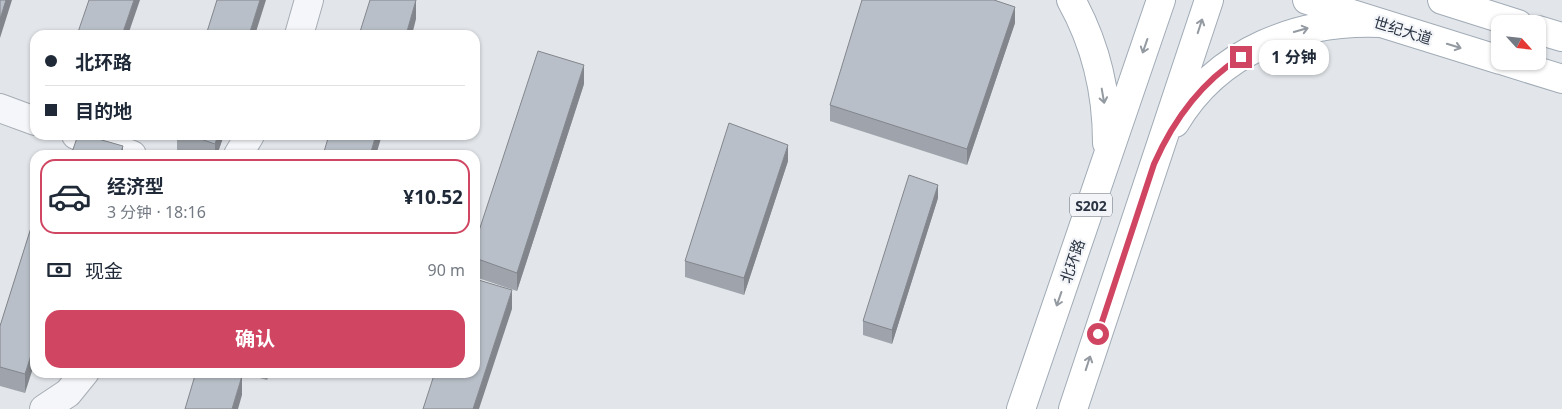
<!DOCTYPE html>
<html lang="zh">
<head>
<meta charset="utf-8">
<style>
	body { margin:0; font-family:"Noto Sans","Noto Sans SC",sans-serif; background:#f6f6f7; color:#1f2937; height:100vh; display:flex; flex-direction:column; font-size:19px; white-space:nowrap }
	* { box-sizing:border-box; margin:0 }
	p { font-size:16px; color:#747a83 }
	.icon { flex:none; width:28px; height:28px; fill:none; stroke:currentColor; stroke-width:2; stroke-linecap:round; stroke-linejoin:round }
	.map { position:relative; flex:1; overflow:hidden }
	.side { position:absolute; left:30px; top:150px; width:450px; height:228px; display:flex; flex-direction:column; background:#fff; border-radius:15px; box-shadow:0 1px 4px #0004 }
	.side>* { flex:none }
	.hud { position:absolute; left:30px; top:30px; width:450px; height:110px; border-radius:15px; box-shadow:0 1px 4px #0004; display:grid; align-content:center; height:110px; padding:0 15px; background:#fff }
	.needle { width:32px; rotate:117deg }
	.buttons { position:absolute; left:1491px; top:15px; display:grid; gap:10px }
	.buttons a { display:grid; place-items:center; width:55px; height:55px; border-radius:10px; background:#fff; box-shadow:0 1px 4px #0004; font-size:25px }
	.end { position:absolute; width:22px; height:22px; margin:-11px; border:6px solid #d04662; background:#fff; box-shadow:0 0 0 2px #fff }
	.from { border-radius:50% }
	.bubble { position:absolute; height:35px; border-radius:15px; background:#fff; box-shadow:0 1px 4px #0004; font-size:16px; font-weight:700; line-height:35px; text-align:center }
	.hud b { display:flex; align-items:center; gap:18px; height:48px; font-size:19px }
	.hud b+b { border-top:1px solid #e0e1e3 }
	.hud i { width:12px; height:12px; background:#1f2937 }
	ul { padding:9px 0 0; list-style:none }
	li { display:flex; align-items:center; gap:15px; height:75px; margin:0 10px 8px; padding:0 5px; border:2px solid transparent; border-radius:15px }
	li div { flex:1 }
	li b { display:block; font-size:19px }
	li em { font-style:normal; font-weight:700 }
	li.active { border-color:#d04662 }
	li>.icon { width:45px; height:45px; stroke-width:1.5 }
	.pay { display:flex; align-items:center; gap:12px; height:55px; padding:0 15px; font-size:19px }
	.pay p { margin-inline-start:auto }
	.button { display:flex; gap:10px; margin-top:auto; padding:10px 15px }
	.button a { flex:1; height:58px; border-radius:15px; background:#d04662; color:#fff; font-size:20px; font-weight:700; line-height:58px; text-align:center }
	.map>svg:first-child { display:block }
</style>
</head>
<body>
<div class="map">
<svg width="1562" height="409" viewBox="0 0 1562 409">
	<rect width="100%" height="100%" fill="#e2e6ea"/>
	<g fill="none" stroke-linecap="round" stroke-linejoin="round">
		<!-- street casing -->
		<g stroke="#a7adb5" stroke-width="30">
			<path id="street" d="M299,35L309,0
				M0,108L35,121
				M76,135L132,155
				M238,155L250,135
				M44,409L68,393L85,372"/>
		</g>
		<!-- primary casing -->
		<g stroke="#a1abb6" stroke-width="30">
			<path id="primary" d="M1071,0C1095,43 1107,93 1107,143
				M1307,0L1500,60
				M1442,0L1518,24
				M1538,30L1562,37
				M1504,61L1562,79
				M1175,123C1218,50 1299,20 1380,23
				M1021,409L1161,0
				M1073,409L1209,0"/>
		</g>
		<!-- street -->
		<use href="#street" stroke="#f5f6f9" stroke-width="28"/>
		<!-- primary -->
		<use href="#primary" stroke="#fff" stroke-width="28"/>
	</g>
	<!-- wall -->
	<path fill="#9fa4ac" d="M1015,23L967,165L830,121V105Z
		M584,84L517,291L475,277V243Z
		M177,135H224L217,155H192L177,150Z
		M788,161L744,295L685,277V261Z
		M938,198L892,344L863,335V321Z
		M35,215L25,393L0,386V326Z
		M238,372H269L267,380Z"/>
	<!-- shaded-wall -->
	<path fill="#82868c" d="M6,0H12L0,38V19Z
		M134,0H140L128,35H122Z
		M260,0H266L255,35H249Z
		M416,0V19L412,35H406Z
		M1015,7V23L967,165V149Z
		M584,65V84L517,291V273Z
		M218,135H224L217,155H215V144Z
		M376,135H382L376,155H370Z
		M788,145V161L744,295V278Z
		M123,146V155H120Z
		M938,185V198L892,344V330Z
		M512,290V309L479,409H473Z
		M35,343V362L25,393V374Z
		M267,372H269L267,380Z
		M242,376V395L238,409H232Z"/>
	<!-- building -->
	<path fill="#b9bfc8" stroke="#82868c" d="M0,0H6L0,19Z
		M89,0H134L122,35H77Z
		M217,0H260L249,35H206Z
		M370,0H416L406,35H359Z
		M862,0H994L1015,7L967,149L830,105Z
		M538,51L584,65L517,273L475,258V243Z
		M729,123L788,145L744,278L685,261Z
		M78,135H84L123,146L120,155H71Z
		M189,135H218L215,144Z
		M329,135H376L370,155H323Z
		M909,175L938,185L892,330L863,321Z
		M35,215V343L25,374L0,367V326Z
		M475,279L512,290L473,409H423L435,372H475Z
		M196,372H231L242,376L232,409H185Z"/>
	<!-- one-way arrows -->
	<defs><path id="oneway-shaft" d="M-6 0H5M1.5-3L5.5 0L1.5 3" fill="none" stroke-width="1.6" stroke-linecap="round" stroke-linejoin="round" transform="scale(1.25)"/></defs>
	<g stroke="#949aa1">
		<use href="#oneway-shaft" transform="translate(1200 26) rotate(-72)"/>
		<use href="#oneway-shaft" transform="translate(1301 30) rotate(-16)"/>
		<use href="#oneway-shaft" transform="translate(1145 46) rotate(109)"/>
		<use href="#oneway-shaft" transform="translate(1454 46) rotate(17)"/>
		<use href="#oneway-shaft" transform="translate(1103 96) rotate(80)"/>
		<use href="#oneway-shaft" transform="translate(1059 299) rotate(109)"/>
		<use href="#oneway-shaft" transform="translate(1088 363) rotate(-72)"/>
	</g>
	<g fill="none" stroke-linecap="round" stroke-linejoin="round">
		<!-- route -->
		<path stroke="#d04662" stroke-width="6" d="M1098,334L1154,164C1173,121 1200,83 1241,57"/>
	</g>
	<g text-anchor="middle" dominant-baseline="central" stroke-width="4.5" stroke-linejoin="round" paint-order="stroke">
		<!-- shield labels -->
		<rect fill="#f2f4f8" stroke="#666e79" stroke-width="1" x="1070" y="193.5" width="42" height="23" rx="4"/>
		<g font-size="14" font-weight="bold" fill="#2a3443">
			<text x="1091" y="205">S202</text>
		</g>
		<!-- street labels -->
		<g font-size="15" fill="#2a3443" stroke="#f2f4f8">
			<text transform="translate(1403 30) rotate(17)">世纪大道</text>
			<text transform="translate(1072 261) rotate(-71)">北环路</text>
		</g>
	</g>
</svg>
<div class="buttons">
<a><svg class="needle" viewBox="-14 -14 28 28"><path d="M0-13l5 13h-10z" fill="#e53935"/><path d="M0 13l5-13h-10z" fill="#747a83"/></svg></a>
</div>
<i class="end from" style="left:1098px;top:334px"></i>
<i class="end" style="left:1241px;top:57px"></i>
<div class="bubble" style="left:1259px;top:40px;width:70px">1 分钟</div>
<div class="hud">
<b><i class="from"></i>北环路</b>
<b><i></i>目的地</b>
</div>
<section class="side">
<ul>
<li class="active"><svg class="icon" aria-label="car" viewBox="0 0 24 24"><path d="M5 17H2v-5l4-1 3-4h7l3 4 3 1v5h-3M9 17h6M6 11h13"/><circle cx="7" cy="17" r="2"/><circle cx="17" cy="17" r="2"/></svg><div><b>经济型</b><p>3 分钟 · 18:16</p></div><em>¥10.52</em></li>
</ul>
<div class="pay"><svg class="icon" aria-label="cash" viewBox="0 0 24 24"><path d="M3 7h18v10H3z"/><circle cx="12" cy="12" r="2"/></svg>现金<p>90 m</p></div>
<div class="button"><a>确认</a></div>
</section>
</div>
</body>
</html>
